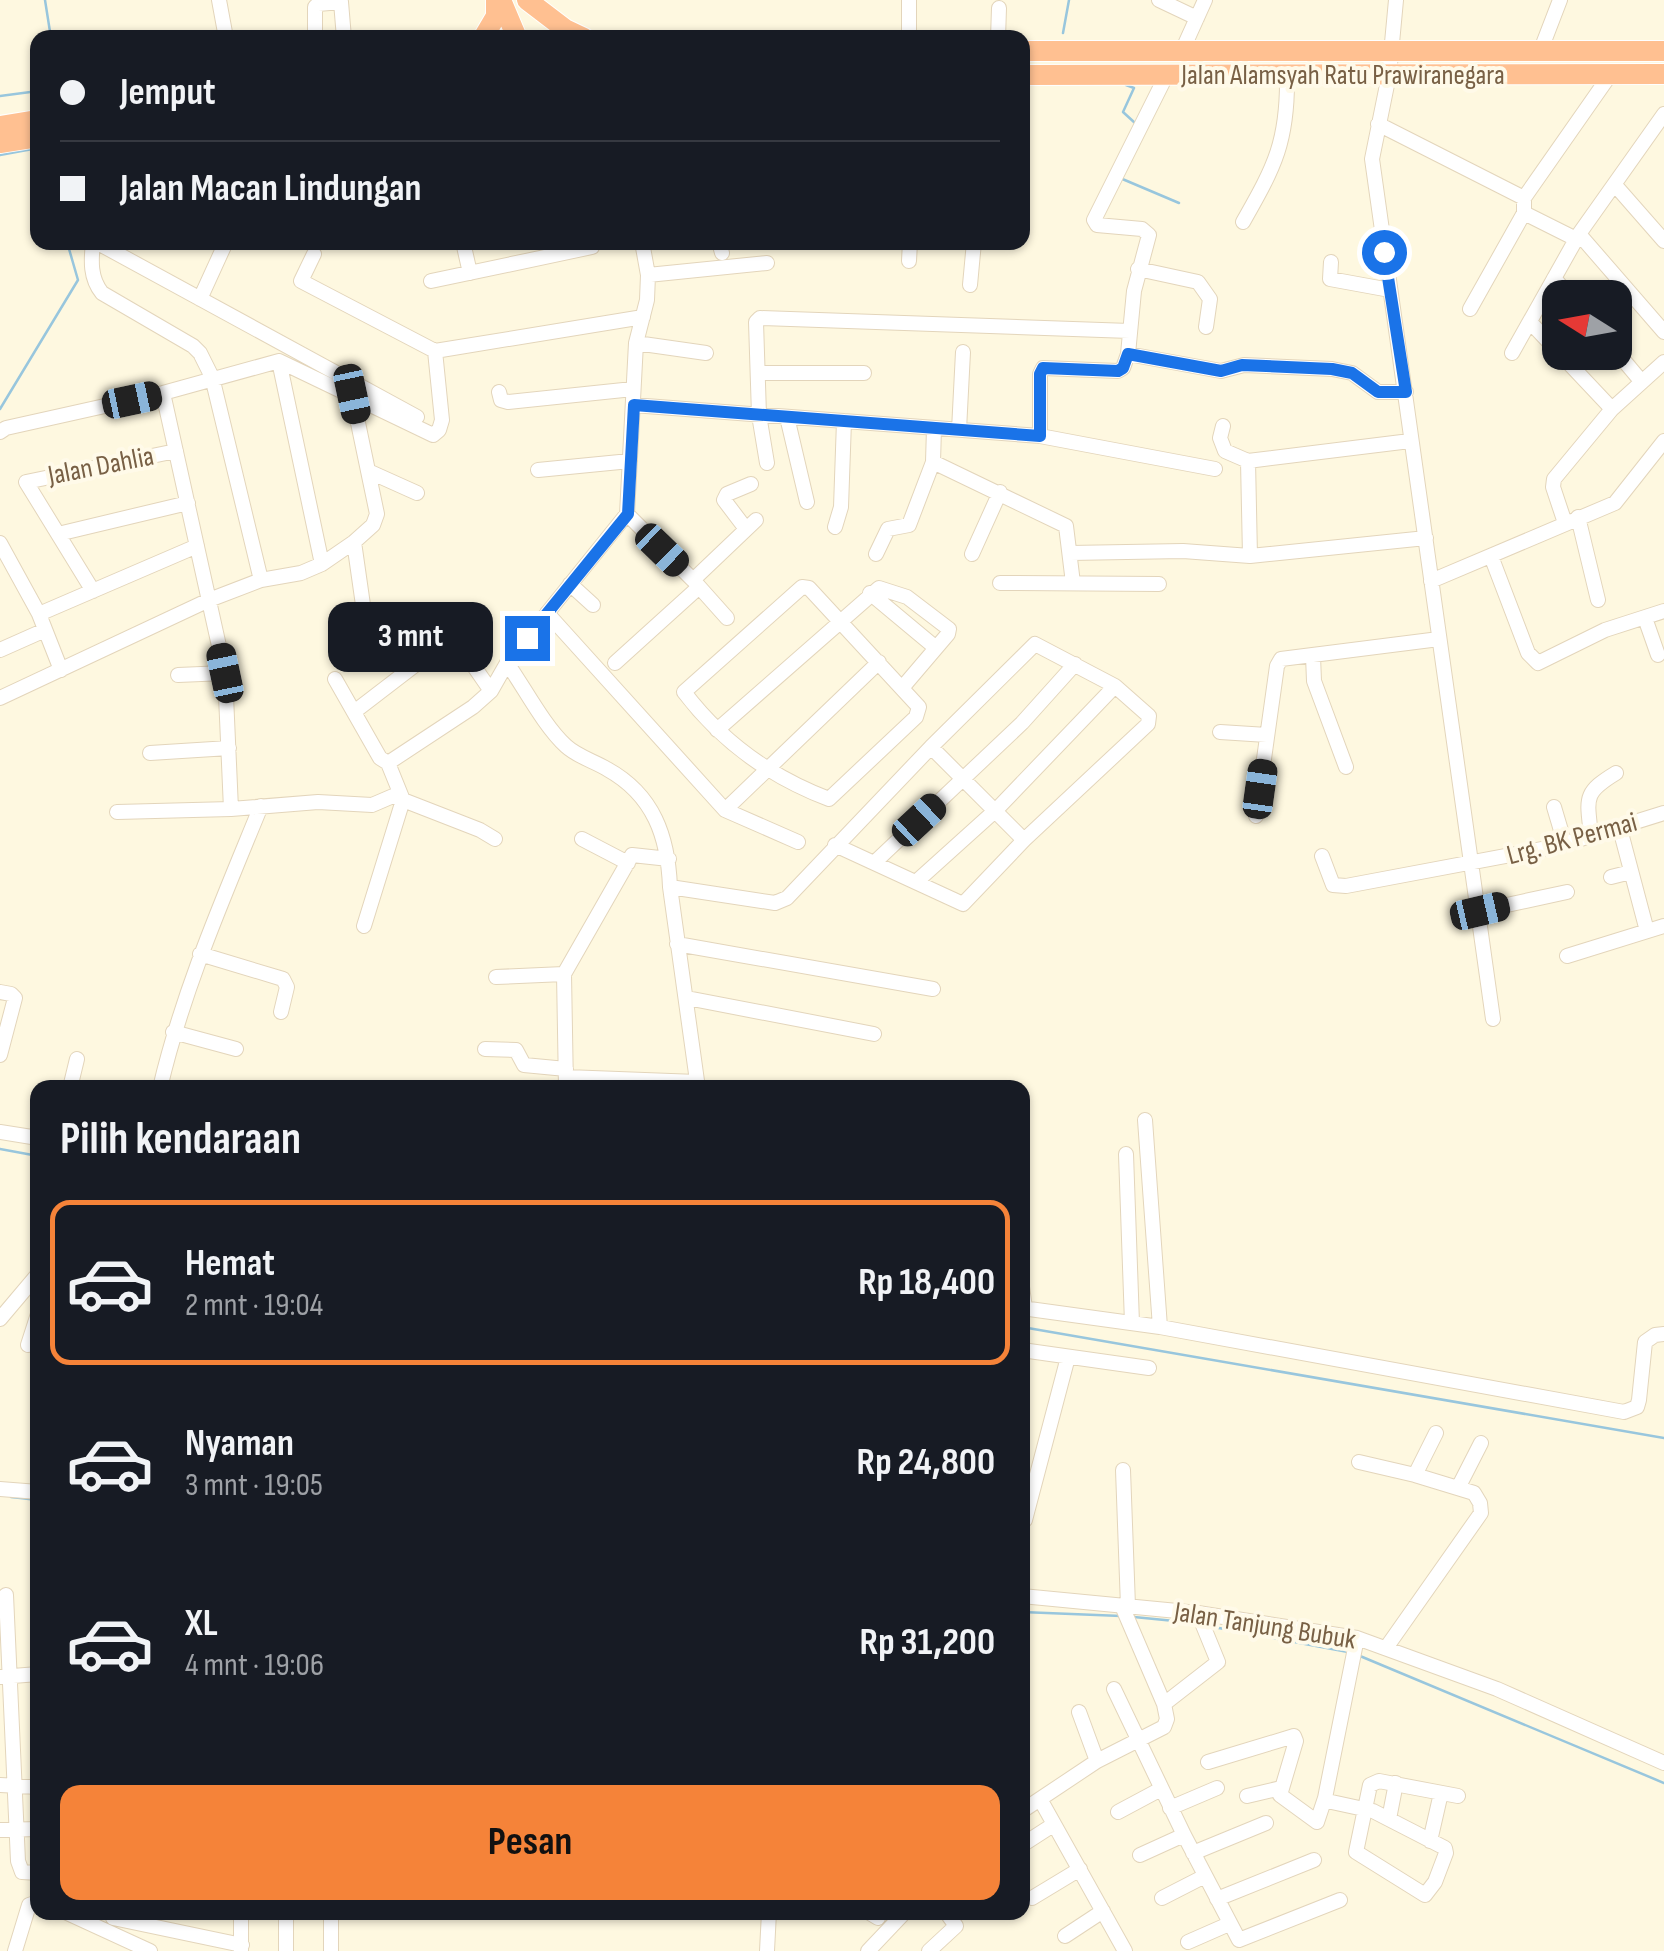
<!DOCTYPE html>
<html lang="id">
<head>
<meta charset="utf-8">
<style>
	body { margin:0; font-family:"Sofia Sans Condensed",sans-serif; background:#20242c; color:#f1f3f6; height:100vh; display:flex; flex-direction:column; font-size:38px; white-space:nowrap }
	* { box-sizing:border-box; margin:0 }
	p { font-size:32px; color:#9ea1a6 }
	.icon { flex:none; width:55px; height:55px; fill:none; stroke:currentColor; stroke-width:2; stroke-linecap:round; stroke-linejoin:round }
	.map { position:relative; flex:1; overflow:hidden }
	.panel { position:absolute; left:30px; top:1080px; width:1000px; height:840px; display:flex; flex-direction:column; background:#171b24; border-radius:20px; box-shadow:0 2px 8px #0004 }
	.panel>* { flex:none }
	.guide { position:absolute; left:30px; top:30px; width:1000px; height:220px; border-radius:20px; box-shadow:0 2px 8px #0004; display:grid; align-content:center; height:220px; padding:0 30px; background:#171b24 }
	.needle { width:65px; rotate:281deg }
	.tools { position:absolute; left:1542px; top:280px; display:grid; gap:20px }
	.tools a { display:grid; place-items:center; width:90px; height:90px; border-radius:20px; background:#171b24; box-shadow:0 2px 8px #0004; font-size:50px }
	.end { position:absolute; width:45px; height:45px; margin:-22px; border:12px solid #1a73e8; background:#fff; box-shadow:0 0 0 5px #fff }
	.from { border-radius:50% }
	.bubble { position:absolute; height:70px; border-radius:20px; background:#171b24; box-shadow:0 2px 8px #0004; font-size:32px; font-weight:700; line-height:70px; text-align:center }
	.car { position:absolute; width:30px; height:60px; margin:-30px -15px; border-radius:12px; box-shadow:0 0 8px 2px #0007; background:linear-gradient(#222 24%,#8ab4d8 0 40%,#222 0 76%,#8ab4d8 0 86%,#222 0) }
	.guide b { display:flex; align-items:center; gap:35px; height:95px; font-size:38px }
	.guide b+b { border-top:2px solid #363941 }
	.guide i { width:25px; height:25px; background:#f1f3f6 }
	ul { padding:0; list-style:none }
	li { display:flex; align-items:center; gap:30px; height:165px; margin:0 20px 15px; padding:0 10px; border:5px solid transparent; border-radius:20px }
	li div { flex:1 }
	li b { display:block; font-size:38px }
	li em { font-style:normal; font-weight:700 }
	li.current { border-color:#f58339 }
	li>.icon { width:90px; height:90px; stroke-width:1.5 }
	h2 { padding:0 30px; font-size:45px; line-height:120px }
	.cta { display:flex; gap:20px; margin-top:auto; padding:20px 30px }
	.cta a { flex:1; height:115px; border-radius:20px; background:#f58339; color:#111; font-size:40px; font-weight:700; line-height:115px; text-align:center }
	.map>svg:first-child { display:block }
</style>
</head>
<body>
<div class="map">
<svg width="1664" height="1951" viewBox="0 0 1664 1951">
	<rect width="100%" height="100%" fill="#fef8e0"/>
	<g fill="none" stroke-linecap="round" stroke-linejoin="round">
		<!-- stream -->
		<path stroke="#98c6dd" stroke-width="2.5" d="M45,0L51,38
			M1063,33L1069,0
			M1126,85L1134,88L1123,112L1135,123
			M0,96L38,91
			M0,155L38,148
			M1120,178L1179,203
			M0,409L78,280L67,242
			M0,1149L38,1156
			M1022,1327L1664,1438
			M11,1497L38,1500
			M1022,1612L1121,1616
			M1134,1617L1195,1623
			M1208,1626L1348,1652
			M1360,1656L1664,1783"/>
		<!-- minor casing -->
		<g stroke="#e3d5bb" stroke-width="16">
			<path id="minor" d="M219,0L226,38
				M1159,0L1197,18
				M1396,0L1389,75L1372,159L1493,1019
				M315,38V7L318,4L341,2L344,38
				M909,38V0
				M998,38L999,8
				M1182,51L1205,0
				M1540,52L1560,0
				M1378,124L1524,198V213L1576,239
				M1615,185L1664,241
				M1524,198L1610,75
				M1243,222C1275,166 1288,141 1287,75
				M1579,234L1664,332
				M93,242C91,261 90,278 102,293L193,346L200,353L212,377L261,580
				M96,242L417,417
				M463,242L470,273
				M719,242L722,253
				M314,254L301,281L435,351L643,317
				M909,261L910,242
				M1331,262L1330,279L1390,290
				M1138,269L1198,282L1210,299L1206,327
				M648,275L767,263
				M1554,278L1571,298
				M431,281L592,247L593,242
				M970,285L974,242
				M200,299L226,242
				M1470,309L1524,213
				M1530,322L1612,409
				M636,343L706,353
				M1615,350L1641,381
				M1512,353L1579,234L1664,114
				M1128,354L1134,291L1149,235L1142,229L1097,225L1094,220L1166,76
				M279,361L322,564
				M759,373H864
				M499,392L501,400L508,402L633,389
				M163,393L225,673L231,809L318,802L372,805L393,796L403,800L364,926
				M633,405L1040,436V374L1043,368L1118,371L1123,368L1128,354L1221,371L1244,365L1332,369L1352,373L1378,392H1406
				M787,417L807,502
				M1223,426L1220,438L1225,451L1248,461
				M934,428L933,462L1066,526L1073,583
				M959,430L963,352
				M0,432L6,428L163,393L279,361L433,435L439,430L442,420L435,351
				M1040,436L1215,469
				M767,463L759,415L756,322L760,318L1130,331
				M538,470L630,461
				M368,471L417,493
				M627,514L693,580L756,520
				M1578,517L1598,600
				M1565,523L1553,487L1554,479L1612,409L1664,362
				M835,527L841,507L844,421
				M746,529L724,500L727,494L751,484
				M58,534L188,503
				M354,542L366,626
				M0,543L39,614L61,670
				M1070,553L1183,551L1250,556L1426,538
				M876,554L888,529L909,525L933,462
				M972,554L1000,492
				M1250,556L1248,461L1410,441
				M1491,556L1528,653L1538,663L1605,630L1664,611
				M694,581L727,618
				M1431,581L1615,503L1664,441
				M1000,583L1159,584
				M570,584L593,605
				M802,587L809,588L919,707L916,717L829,799C771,777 722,742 684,692Z
				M93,591L26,482L176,451
				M870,593L936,648
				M547,613L725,810L798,842
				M39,614L197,546
				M1645,618L1658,655
				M0,650L45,630
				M1313,656L1314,681L1346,767
				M507,663C524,687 544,726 566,746C578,757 594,761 607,769C654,795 668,837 670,887L698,1088
				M615,663L699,587
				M178,675L225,673
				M335,679L380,758L388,763L403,800L480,830L495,839
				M0,698L209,600L261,580L301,573L322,564L354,542L373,525L377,514L352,394
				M354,712L453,636L491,691
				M717,730L879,588L907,597L949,629L948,634L902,688
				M1220,732L1267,735
				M931,747L1024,840
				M150,753L229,748
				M388,763L473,707L491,691L507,663L627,514L636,343L647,300L648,275L642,242
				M1554,807L1565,844
				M725,810L879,662
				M117,812L231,809
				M1256,816L1277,666L1281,659L1439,639
				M1620,829L1647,931
				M1591,835C1587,798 1583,793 1616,773
				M582,839L628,863
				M1322,856L1333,885L1346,886L1558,846L1664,813
				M874,863L1022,723L1075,664
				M1611,877L1631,872
				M916,882L997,809L1115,686
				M670,887L775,903L787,898L931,747L1035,644L1115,686L1149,716L1148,724L1024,840L963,904L835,845
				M1479,911L1567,892
				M677,944L933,989
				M200,954L283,979L287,987L281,1012
				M1567,956L1664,926
				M496,977L564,974
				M0,992L11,994L15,998L0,1055
				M687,998L874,1034
				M173,1032L236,1049
				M485,1049L516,1050L524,1065L566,1069
				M566,1077L697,1082
				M70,1088L77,1059
				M160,1088C183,990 223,899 261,806
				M566,1088L564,974L632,855L669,859
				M1145,1120L1160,1327
				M0,1132L38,1138
				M1126,1154L1132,1323
				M1022,1287L1025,1308
				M1022,1308L1160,1327L1624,1412L1637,1407L1639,1400L1645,1342L1655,1335L1664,1334
				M0,1319L38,1274
				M28,1345L38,1314
				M1022,1350L1149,1368
				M1359,1462L1415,1475
				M1123,1470L1128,1606
				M1458,1488L1481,1443
				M0,1489L38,1492
				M1022,1519L1025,1520L1068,1357
				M6,1595L18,1861L22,1872L38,1873
				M1022,1596L1198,1613L1357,1638L1497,1689L1664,1763
				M1122,1606L1164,1704
				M1386,1648L1481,1513L1480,1503L1474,1493L1415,1475L1436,1433
				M0,1677L38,1674
				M1114,1689L1184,1835L1239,1940L1340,1900
				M1079,1712L1097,1761
				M1208,1762L1294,1736L1296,1741L1280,1795L1317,1822L1325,1798L1357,1638
				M0,1785L38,1787
				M1247,1796L1281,1788
				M1325,1798L1327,1801L1373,1811L1445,1848L1446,1853L1435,1882L1425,1895L1356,1852L1370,1785L1379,1781L1458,1796
				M1040,1799L1125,1951
				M1170,1808L1217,1788
				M1022,1811L1097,1761L1164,1727L1167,1719L1164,1704L1218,1662L1198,1613
				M1118,1812L1161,1789
				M1389,1819L1396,1783
				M0,1830L38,1829
				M1430,1841L1441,1793
				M1022,1845L1053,1825
				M1193,1853L1266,1823
				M1140,1855L1184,1835
				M1032,1898L1080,1869
				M1162,1898L1205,1876
				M1217,1899L1314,1860
				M65,1912L150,1951
				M241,1912V1950
				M286,1912V1951
				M868,1912L878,1918
				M113,1918L242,1945
				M1065,1936L1103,1911
				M1188,1942L1229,1924
				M15,1951L29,1905L38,1902
				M331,1951V1912
				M767,1951L769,1912
				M868,1951L905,1912
				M929,1951L956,1926L946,1912"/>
		</g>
		<!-- highway casing -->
		<g stroke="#fff" stroke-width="22">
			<path id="highway" d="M501,0L517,38
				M527,0L565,29L584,38
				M483,38L496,16V0
				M1022,51H1664
				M1022,75L1664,74
				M0,126L38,120
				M0,143L38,137"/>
		</g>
		<!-- minor -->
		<use href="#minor" stroke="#fff" stroke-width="14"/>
		<!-- highway -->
		<use href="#highway" stroke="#ffc091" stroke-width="20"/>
	</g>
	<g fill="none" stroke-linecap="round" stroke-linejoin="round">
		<!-- route -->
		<path stroke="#1a73e8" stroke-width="12" d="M527,638L628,514L634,405L1040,436V374L1043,368L1118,371L1123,368L1128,354L1221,371L1242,365L1332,369L1352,373L1378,392H1406L1384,252"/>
	</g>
	<g text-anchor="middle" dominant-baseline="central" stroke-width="8" stroke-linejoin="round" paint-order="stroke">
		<!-- street labels -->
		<g font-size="28" fill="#786045" stroke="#fffae9">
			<text x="1343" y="75">Jalan Alamsyah Ratu Prawiranegara</text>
			<text transform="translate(101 466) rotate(-11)">Jalan Dahlia</text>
			<text transform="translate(1572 839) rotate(-15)">Lrg. BK Permai</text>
			<text transform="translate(1265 1626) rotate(9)">Jalan Tanjung Bubuk</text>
		</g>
	</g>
</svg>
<div class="tools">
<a><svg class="needle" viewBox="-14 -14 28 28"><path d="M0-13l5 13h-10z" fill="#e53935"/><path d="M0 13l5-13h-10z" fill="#9ea1a6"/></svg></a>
</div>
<i class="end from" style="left:1384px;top:252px"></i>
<i class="end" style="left:527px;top:638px"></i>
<div class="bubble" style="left:328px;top:602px;width:165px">3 mnt</div>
<i class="car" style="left:352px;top:394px;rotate:168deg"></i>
<i class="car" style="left:132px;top:400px;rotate:78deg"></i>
<i class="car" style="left:662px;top:550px;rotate:134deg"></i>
<i class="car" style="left:225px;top:673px;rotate:348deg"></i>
<i class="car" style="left:1260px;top:789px;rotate:8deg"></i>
<i class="car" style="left:919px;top:820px;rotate:47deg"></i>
<i class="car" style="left:1480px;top:911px;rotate:77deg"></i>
<div class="guide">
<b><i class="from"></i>Jemput</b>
<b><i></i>Jalan Macan Lindungan</b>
</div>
<section class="panel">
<h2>Pilih kendaraan</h2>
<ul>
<li class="current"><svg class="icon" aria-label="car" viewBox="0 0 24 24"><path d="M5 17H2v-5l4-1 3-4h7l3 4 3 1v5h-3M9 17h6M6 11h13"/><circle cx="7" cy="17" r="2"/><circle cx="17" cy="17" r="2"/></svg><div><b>Hemat</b><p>2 mnt · 19:04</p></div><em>Rp 18,400</em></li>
<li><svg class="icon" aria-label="car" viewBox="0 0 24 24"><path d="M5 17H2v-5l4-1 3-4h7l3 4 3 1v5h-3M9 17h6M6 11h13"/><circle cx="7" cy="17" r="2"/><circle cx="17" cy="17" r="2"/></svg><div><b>Nyaman</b><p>3 mnt · 19:05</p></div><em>Rp 24,800</em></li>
<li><svg class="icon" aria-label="car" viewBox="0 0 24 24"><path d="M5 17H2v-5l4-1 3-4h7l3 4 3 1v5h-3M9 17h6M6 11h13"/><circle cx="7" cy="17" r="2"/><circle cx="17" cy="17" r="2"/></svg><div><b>XL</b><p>4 mnt · 19:06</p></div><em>Rp 31,200</em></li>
</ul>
<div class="cta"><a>Pesan</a></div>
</section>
</div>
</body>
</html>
